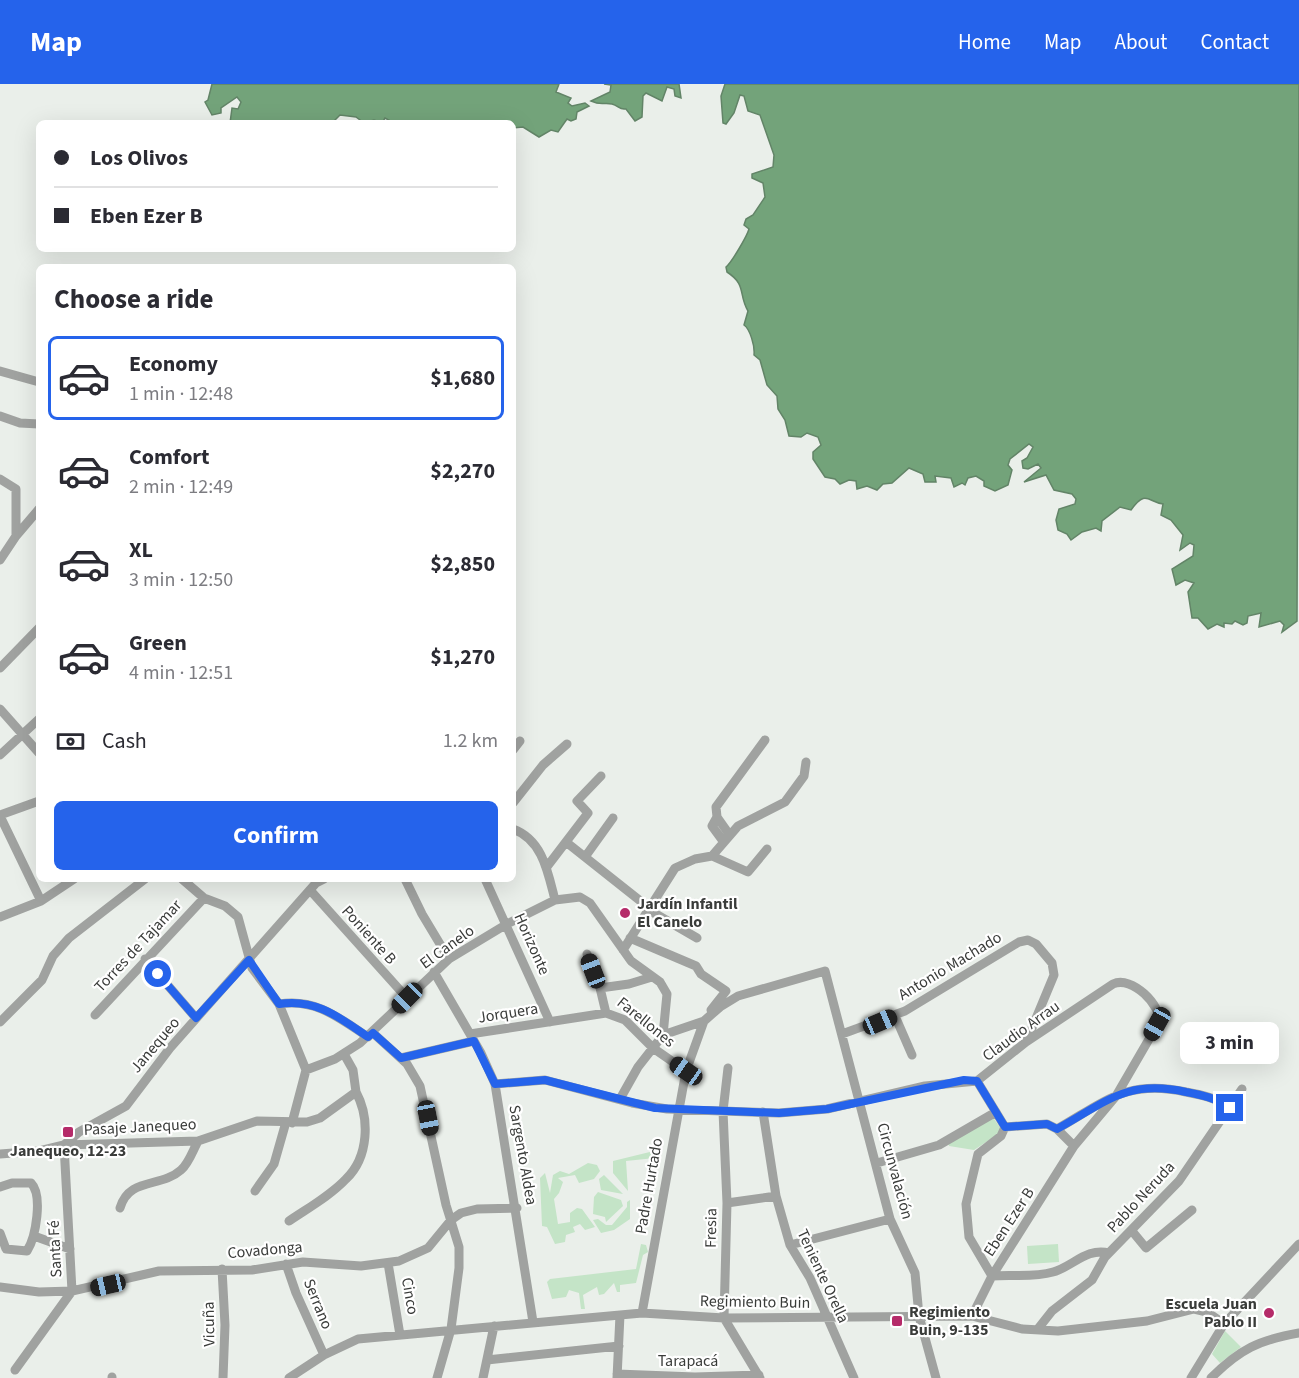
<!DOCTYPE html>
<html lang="en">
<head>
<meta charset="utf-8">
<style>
	body { margin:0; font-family:"Source Sans 3",sans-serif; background:#f7f7f7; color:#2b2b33; height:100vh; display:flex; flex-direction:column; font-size:22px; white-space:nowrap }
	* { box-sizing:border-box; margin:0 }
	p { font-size:20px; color:#7c7c81 }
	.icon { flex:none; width:33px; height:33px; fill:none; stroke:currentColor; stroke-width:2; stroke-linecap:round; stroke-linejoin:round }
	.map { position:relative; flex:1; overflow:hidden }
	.side { position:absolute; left:36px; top:180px; width:480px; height:618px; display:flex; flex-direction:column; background:#fff; border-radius:9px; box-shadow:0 6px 24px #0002 }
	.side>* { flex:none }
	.guide { position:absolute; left:36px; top:36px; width:480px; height:132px; border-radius:9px; box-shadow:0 6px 24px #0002; display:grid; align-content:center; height:132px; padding:0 18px; background:#fff }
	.end { position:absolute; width:27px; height:27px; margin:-14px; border:8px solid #2563eb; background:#fff; box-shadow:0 0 0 3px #fff }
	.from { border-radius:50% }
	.bubble { position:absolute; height:42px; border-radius:9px; background:#fff; box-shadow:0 6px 24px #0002; font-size:20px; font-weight:700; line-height:42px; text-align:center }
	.car { position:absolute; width:18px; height:36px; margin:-18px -9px; border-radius:8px; box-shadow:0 0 4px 2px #0007; background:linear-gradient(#222 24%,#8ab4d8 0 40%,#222 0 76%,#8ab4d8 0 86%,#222 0) }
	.guide b { display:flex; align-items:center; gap:21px; height:57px; font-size:22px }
	.guide b+b { border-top:2px solid #e1e1e2 }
	.guide i { width:15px; height:15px; background:#2b2b33 }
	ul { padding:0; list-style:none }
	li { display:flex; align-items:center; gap:18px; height:84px; margin:0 12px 9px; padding:0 6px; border:3px solid transparent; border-radius:9px }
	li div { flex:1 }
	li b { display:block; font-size:22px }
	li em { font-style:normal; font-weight:700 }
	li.active { border-color:#2563eb }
	li>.icon { width:54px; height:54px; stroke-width:1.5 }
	h2 { padding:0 18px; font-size:27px; line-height:72px }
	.pay { display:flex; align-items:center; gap:15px; height:66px; padding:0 18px; font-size:22px }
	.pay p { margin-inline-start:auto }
	.button { display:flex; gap:12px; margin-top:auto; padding:12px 18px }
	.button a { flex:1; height:69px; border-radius:9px; background:#2563eb; color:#fff; font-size:24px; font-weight:700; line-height:69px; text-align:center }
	header { display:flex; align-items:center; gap:36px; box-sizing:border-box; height:84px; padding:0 30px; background:#2563eb; color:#fff }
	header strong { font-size:28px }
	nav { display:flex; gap:33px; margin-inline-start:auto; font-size:21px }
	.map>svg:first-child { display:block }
</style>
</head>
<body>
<header>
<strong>Map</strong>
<nav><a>Home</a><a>Map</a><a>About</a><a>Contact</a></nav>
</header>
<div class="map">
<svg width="1299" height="1294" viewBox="0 0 1299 1294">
	<rect width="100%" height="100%" fill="#eaefea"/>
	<!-- green -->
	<path fill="#c4e4c7" d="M992,1032L1001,1045L1000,1049L974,1066L949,1062L948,1058Z
		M662,1065L655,1074L626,1077L628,1107L613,1089V1077Z
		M588,1079L597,1081L600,1087L594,1095L579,1099L575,1091L558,1094L563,1098L559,1109L554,1115L558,1140L570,1138V1129L577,1124L582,1125L595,1143L585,1146L580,1140L573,1143L575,1148L566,1151L565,1158L555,1160L547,1143L542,1142L540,1094L545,1089L550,1109L553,1091L560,1087L569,1090Z
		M604,1091L623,1110L601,1106L599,1095Z
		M598,1108L621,1116L623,1122L606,1138L605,1133L593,1130L594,1113Z
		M630,1116V1135L614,1146L601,1149L593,1136L598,1135L606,1141H612L627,1123V1118Z
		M641,1160L646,1161L648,1168L643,1171L636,1199L620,1201V1208H617L614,1199L604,1210L599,1211L597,1203L583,1211L585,1225H581L579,1209L569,1206L566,1213L552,1215L547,1198L550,1195L636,1185Z
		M1058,1160L1059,1178L1028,1180L1027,1162Z
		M1225,1247L1241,1263L1220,1279L1212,1270Z"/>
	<!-- water -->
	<path fill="#73a37a" stroke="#628467" stroke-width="1.5" d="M212,0H559L556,8L571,14L568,19L572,22L585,19L589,22L577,28L576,35L571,37L567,35L558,48L551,46L539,53L523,43L513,44V39H394L385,34L382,39L374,36L364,39L356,33L340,31L334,37C302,36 265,39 230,39L232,24L238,25L241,18L237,13L221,24V29L212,31L205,18L208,16Z
		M604,0H679L681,14L675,12L674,5L667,3L662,17L646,9L643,12L642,33L635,37L626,25C619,26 619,22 612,20C603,18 602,22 591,17L610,8L611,1Z
		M725,0H1299L1297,537L1282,548L1284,541L1280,537L1259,543L1261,529L1248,532L1247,539L1243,541L1235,537L1232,540L1224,539V543L1217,540L1208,545L1198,534H1192L1188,508L1194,499L1185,496L1176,501L1172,485L1193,472L1194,461L1190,459L1180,466L1183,451L1171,436L1161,431L1163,420C1148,418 1146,405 1131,426L1120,423L1102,437L1101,447L1096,444L1082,448L1071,456L1067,450L1058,446L1056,436L1059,425L1075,420L1076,415L1072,410L1054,406L1046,391L1024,398L1041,384L1038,380L1028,385L1023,384L1022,377L1027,374L1033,363L1029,360L1010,375L1008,381L1012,386L1008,401L995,407L984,402V397L976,392L968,394L965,401L962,399L954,403L951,394L935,392L936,398H925L923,390L909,384L892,399L883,400L877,406L867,402L857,405L856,397L849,396L840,400L835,395L825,393L813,375V368L821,361L818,353L807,349L801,353L789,352L785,336L778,325L777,312L767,301L760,276L754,271C755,262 750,245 744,241L748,227C738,210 747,201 727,188L726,183C732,178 747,152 749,145L744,141L746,135L753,131L765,113L763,99L752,94V90L773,83L774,71L760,31L748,27L744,12L740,11L734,29L726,40L723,39L721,12Z"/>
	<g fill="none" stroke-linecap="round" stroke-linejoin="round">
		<!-- minor -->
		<path stroke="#a0a2a0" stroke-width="9" d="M0,287L39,298
			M0,332L20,339L39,340
			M0,395L16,405V452L0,476
			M16,452L39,425
			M0,584L39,544
			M0,625L39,669
			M513,666L520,657
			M0,671L39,635
			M513,719L543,681L567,660
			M0,731L39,717
			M0,732L41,817
			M717,733L712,742L723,757
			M513,745C543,756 548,789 555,816
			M729,750L717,733L716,723L765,656
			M566,758L648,823
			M712,772L738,742L785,718L804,692L806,678
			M585,773L613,734
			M546,784L588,729L577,717L601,692
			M182,795L204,814L225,822L238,833L252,884L279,920L306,986L292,1039
			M405,795L422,830L449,875
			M485,795L550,938
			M310,806L407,914
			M647,825L697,854
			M0,833L41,817L74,795
			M630,854L696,882L701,890L726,907L711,926
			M623,866L675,784L695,775L712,772L748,788L767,765
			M587,870L600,904L606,929
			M145,875L196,934
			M434,888L481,969L495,1000L533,1238
			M600,904L629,900L652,893
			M279,920C316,914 339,934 368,953
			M95,931L204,814
			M895,932L912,971
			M0,938L42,896L53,872L69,854L145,795
			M373,949L407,980L420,1002L446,1121L459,1163V1184L451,1245L437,1294
			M470,950L606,929L625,936L653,964L686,987
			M842,950L905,927L1019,858L1028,856L1036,860L1052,879L1054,891L1027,956
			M663,951L704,937
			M344,970L353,986L356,1008
			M401,974L474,957
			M728,984L723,1027L727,1119L724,1234L760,1294
			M306,986L335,975L360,959L449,875L507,840L555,816L580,813L590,819L631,877L660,898L667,910L663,951L638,983L620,1015
			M977,997L1005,1043
			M495,1000L545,996L632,1019L667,1025L779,1029L827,1025L925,1002L977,997L1026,958L1113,900C1132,891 1162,922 1159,938L1116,1012L1074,1062L992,1192L972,1232
			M763,1028L776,1112L790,1161L810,1194L854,1294
			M1005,1043L1001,1052L978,1070L966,1120L969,1153L992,1192C1012,1190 1033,1194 1053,1188C1072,1183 1087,1163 1109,1169
			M1005,1043L1047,1040L1057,1045C1106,1017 1127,995 1186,1008C1202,1011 1217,1014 1230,1024
			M1057,1045L1074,1062
			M64,1061L79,1048L126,1022L170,964L316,799L324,795
			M0,1070L39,1067L64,1061L198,1057L257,1037L307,1038L320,1034L356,1008
			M877,1079L939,1061L996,1028
			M0,1103L12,1099H31C43,1111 36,1153 27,1167L6,1165L0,1149
			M255,1107L274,1080L286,1038
			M727,1119L776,1112
			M120,1124C129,1093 161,1104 181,1086C189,1079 193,1066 198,1057
			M289,1137C308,1124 330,1112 346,1095C369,1073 370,1034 356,1008
			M1132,1147L1146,1164L1192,1126
			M34,1152L70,1165
			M790,1161L890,1135
			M388,1179L400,1251
			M286,1180L296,1209L324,1271
			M222,1185L225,1241L223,1294
			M0,1203L39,1208L72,1207L159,1187L252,1186L303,1178L361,1182L399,1177L428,1164L451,1136L461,1129L477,1125L517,1124
			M642,1229L686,987L704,937L720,923L738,912L825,887L890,1135L915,1189L919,1232L936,1294
			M1037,1246L1052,1227L1092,1196L1105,1173L1179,1097L1242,1005
			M487,1276L619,1262
			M15,1286L72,1207L64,1061
			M617,1290L695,1293L759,1291
			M112,1293V1294
			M289,1294L324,1271L358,1255L642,1229L724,1234L972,1232L1022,1245L1058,1247L1147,1237L1194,1225L1207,1228L1224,1240
			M483,1294L494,1242
			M617,1294L620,1231
			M1191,1294L1224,1240L1299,1160
			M1211,1294C1240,1265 1259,1256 1299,1249"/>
	</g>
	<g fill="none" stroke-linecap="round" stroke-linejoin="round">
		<!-- route -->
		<path stroke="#2563eb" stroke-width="8" d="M158,890L196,934L249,876L279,920C315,914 339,933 368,953L373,949L401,974L474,957L495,1000L545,996L655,1024L779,1029L827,1025L964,996L977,997L1005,1043L1047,1040L1057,1045C1106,1018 1127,995 1186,1008C1202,1011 1216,1014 1230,1024"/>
	</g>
	<!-- markers -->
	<g fill="#b52b69" stroke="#fff" stroke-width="2">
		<circle cx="625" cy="829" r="6"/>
		<rect x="62" y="1042" width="12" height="12" rx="3"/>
		<circle cx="1269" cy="1229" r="6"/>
		<rect x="891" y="1231" width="12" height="12" rx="3"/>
	</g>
	<g text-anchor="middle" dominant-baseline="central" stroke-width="4.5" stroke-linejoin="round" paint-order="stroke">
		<!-- poi labels -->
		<g font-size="16" font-weight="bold" fill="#3a3c3a" stroke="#fff" text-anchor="start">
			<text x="637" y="820">Jardín Infantil<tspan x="637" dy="18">El Canelo</tspan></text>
			<text x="68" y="1067" text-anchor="middle">Janequeo, 12-23</text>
			<text x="1257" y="1220" text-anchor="end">Escuela Juan<tspan x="1257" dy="18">Pablo II</tspan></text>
			<text x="909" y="1228">Regimiento<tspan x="909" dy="18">Buin, 9-135</tspan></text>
		</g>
		<!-- street labels -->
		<g font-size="16" fill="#3a3c3a" stroke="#fff">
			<text transform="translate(369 851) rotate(48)">Poniente B</text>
			<text transform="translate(532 860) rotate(66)">Horizonte</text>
			<text transform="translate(138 862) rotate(-47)">Torres de Tajamar</text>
			<text transform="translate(447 863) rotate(-36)">El Canelo</text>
			<text transform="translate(950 882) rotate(-31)">Antonio Machado</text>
			<text transform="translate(508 929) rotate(-9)">Jorquera</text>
			<text transform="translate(646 938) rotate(39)">Farellones</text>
			<text transform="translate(1021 947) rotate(-36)">Claudio Arrau</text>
			<text transform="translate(155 961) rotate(-50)">Janequeo</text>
			<text transform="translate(140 1043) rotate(-3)">Pasaje Janequeo</text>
			<text transform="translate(523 1071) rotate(80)">Sargento Aldea</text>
			<text transform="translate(895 1087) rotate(75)">Circunvalación</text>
			<text transform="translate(649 1102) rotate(-80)">Padre Hurtado</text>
			<text transform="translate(1141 1113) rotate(-47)">Pablo Neruda</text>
			<text transform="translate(1009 1138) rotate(-57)">Eben Ezer B</text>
			<text transform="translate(711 1144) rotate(-89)">Fresia</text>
			<text transform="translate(55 1165) rotate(-93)">Santa Fé</text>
			<text transform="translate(265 1166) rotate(-5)">Covadonga</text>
			<text transform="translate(823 1192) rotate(65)">Teniente Orella</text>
			<text transform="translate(410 1212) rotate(80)">Cinco</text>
			<text transform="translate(755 1218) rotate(1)">Regimiento Buin</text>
			<text transform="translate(318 1220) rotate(68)">Serrano</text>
			<text transform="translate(209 1240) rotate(-91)">Vicuña</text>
			<text x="688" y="1277">Tarapacá</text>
		</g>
	</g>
</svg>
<i class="end from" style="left:158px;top:890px"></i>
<i class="end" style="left:1230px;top:1024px"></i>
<div class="bubble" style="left:1180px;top:938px;width:99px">3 min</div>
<i class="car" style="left:593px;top:887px;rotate:339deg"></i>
<i class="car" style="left:407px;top:914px;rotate:225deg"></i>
<i class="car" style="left:880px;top:938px;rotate:67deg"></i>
<i class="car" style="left:1157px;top:940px;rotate:209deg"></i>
<i class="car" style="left:686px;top:987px;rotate:305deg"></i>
<i class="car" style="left:428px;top:1034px;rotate:169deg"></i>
<i class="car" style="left:108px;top:1201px;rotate:257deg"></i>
<div class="guide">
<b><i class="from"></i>Los Olivos</b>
<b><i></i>Eben Ezer B</b>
</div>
<section class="side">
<h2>Choose a ride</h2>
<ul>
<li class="active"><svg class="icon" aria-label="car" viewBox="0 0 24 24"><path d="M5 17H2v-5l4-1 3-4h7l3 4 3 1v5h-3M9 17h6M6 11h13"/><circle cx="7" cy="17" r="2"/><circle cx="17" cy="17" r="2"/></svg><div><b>Economy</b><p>1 min · 12:48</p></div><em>$1,680</em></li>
<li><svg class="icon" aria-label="car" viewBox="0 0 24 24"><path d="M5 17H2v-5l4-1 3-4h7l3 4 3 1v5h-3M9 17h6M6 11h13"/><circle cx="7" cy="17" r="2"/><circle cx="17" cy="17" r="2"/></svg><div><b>Comfort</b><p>2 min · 12:49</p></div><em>$2,270</em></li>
<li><svg class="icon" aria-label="car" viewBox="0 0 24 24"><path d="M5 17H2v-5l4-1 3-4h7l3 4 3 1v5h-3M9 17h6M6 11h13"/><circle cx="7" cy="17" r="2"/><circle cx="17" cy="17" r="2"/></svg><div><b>XL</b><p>3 min · 12:50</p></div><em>$2,850</em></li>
<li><svg class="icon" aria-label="car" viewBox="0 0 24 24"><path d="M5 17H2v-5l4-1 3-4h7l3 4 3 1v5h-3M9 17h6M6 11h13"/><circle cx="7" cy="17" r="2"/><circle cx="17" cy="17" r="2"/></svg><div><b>Green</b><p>4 min · 12:51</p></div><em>$1,270</em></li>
</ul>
<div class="pay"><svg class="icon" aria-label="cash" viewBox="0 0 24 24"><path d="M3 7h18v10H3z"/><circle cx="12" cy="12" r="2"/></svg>Cash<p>1.2 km</p></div>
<div class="button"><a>Confirm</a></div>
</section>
</div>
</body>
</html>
